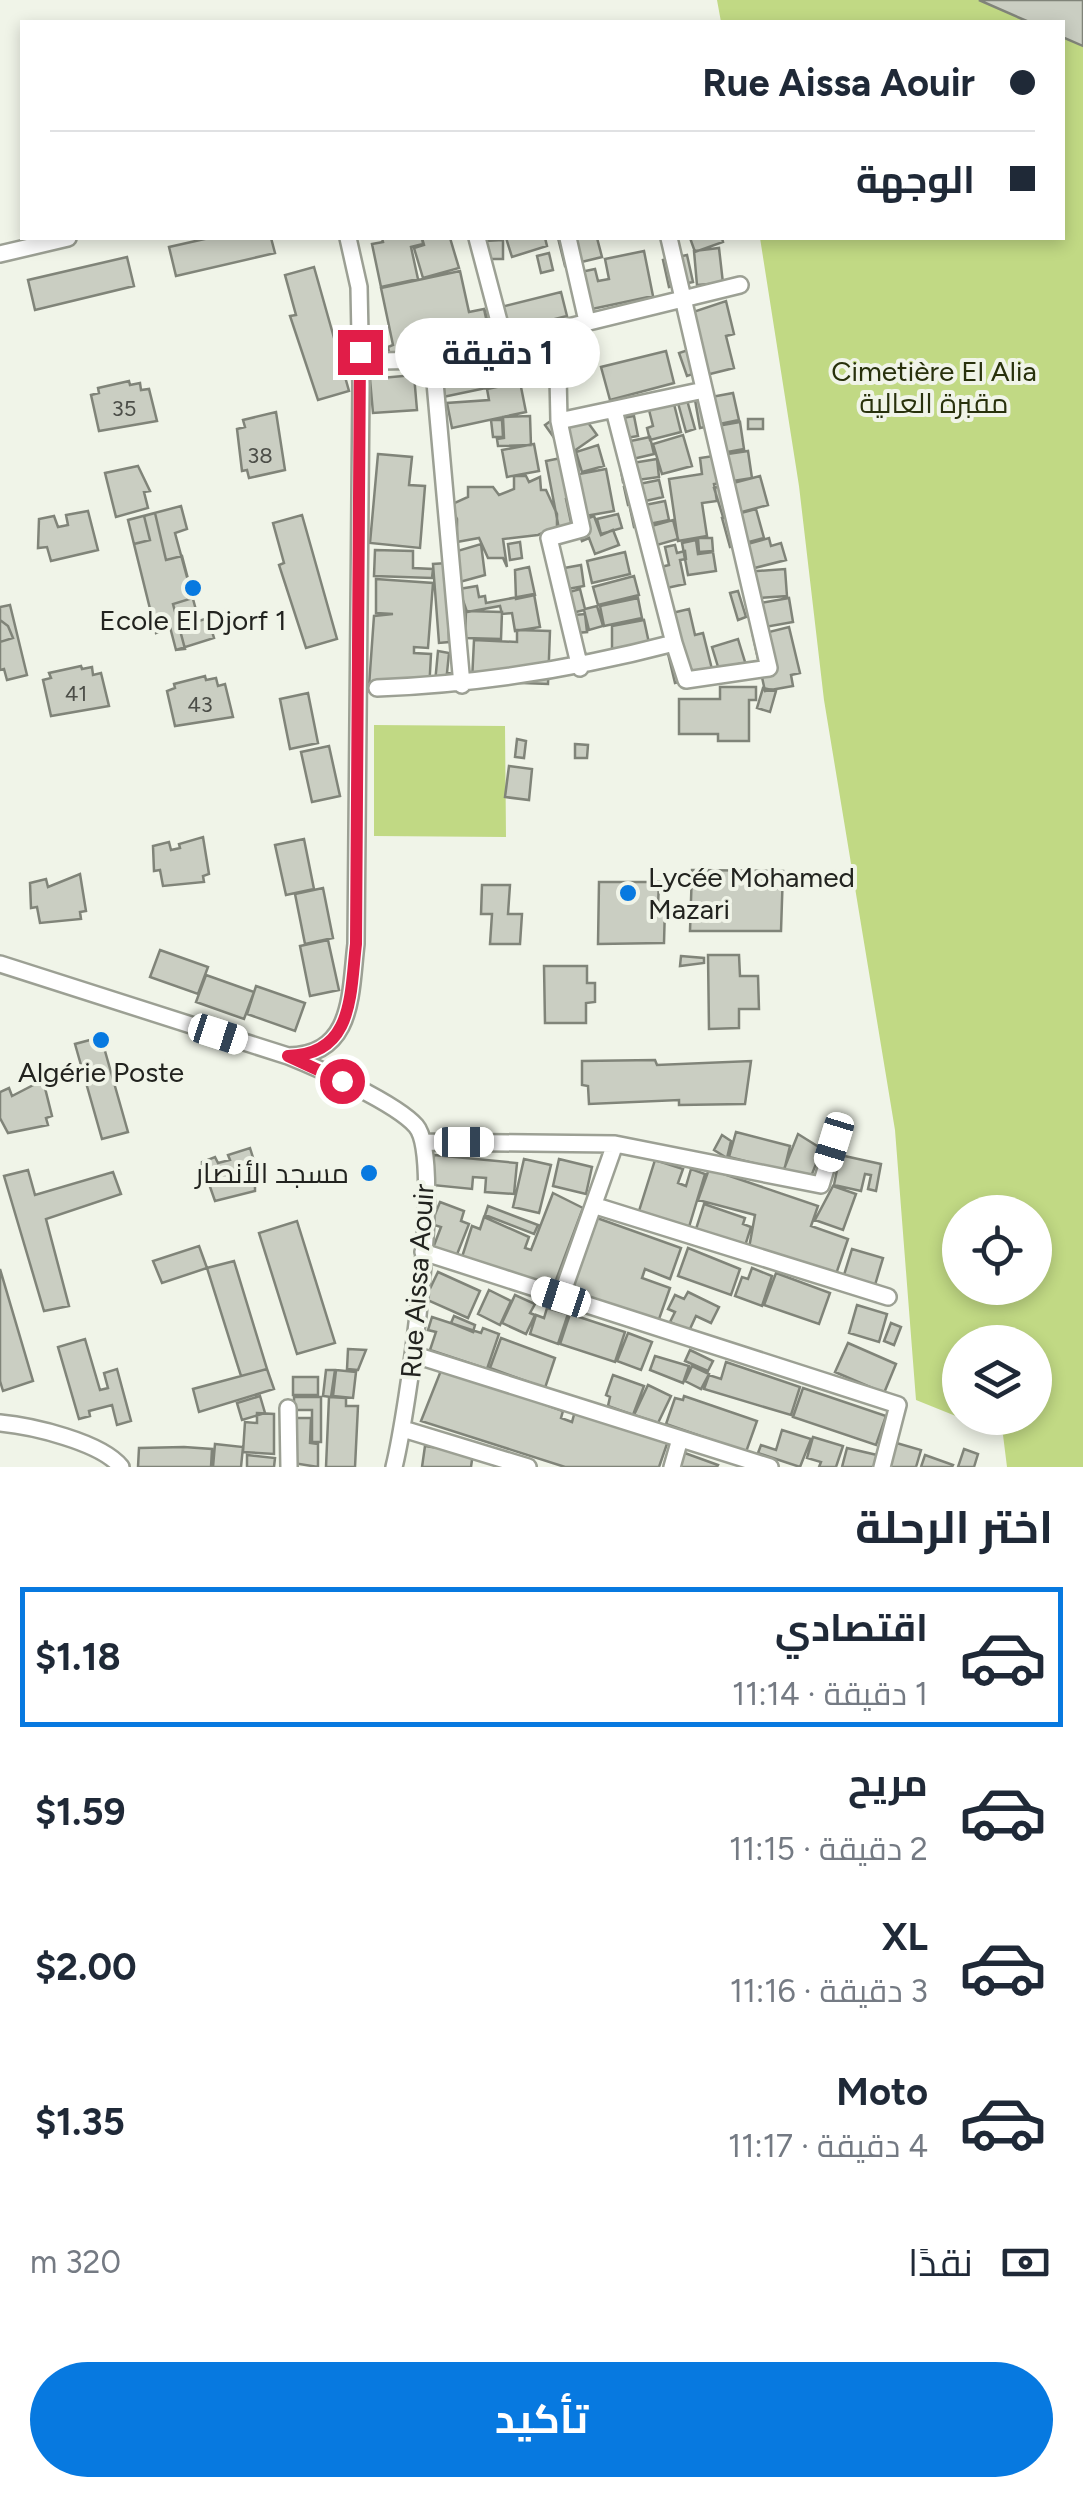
<!DOCTYPE html>
<html lang="ar">
<head>
<meta charset="utf-8">
<style>
	body { margin:0; font-family:Figtree,Cairo,sans-serif; background:#f2f2f3; color:#1f2937; direction:rtl; height:100vh; display:flex; flex-direction:column; font-size:38px; white-space:nowrap }
	* { box-sizing:border-box; margin:0 }
	p { font-size:32px; color:#747a83 }
	.icon { flex:none; width:55px; height:55px; fill:none; stroke:currentColor; stroke-width:2; stroke-linecap:round; stroke-linejoin:round }
	.map { position:relative; height:1467px; overflow:hidden; direction:ltr }
	.sheet { display:flex; flex-direction:column; background:#fff; flex:1 }
	.sheet>* { flex:none }
	.top-card { position:absolute; left:20px; top:20px; width:1045px; height:220px; border-radius:0px; box-shadow:0 5px 15px #0003; direction:rtl; display:grid; align-content:center; height:220px; padding:0 30px; background:#fff }
	.controls { position:absolute; left:942px; top:1195px; display:grid; gap:20px }
	.controls a { display:grid; place-items:center; width:110px; height:110px; border-radius:50%; background:#fff; box-shadow:0 5px 15px #0003; font-size:50px }
	.end { position:absolute; width:45px; height:45px; margin:-22px; border:12px solid #e11d48; background:#fff; box-shadow:0 0 0 5px #fff }
	.from { border-radius:50% }
	.bubble { position:absolute; height:70px; border-radius:35px; background:#fff; box-shadow:0 5px 15px #0003; font-size:32px; font-weight:700; line-height:70px; text-align:center; direction:rtl }
	.car { position:absolute; width:30px; height:60px; margin:-30px -15px; border-radius:12px; box-shadow:0 0 8px 2px #0007; background:linear-gradient(#fff 24%,#345 0 40%,#fff 0 76%,#345 0 86%,#fff 0) }
	.top-card b { display:flex; align-items:center; gap:35px; height:95px; font-size:38px }
	.top-card b+b { border-top:2px solid #e0e1e3 }
	.top-card i { width:25px; height:25px; background:#1f2937 }
	ul { padding:0; list-style:none }
	li { display:flex; align-items:center; gap:30px; height:140px; margin:0 20px 15px; padding:0 10px; border:5px solid transparent; border-radius:0px }
	li div { flex:1 }
	li b { display:block; font-size:38px }
	li em { font-style:normal; font-weight:700 }
	li.active { border-color:#0779e0 }
	li>.icon { width:90px; height:90px; stroke-width:1.5 }
	h2 { padding:0 30px; font-size:45px; line-height:120px }
	.pay { display:flex; align-items:center; gap:25px; height:110px; padding:0 30px; font-size:38px }
	.pay p { margin-inline-start:auto }
	.button { display:flex; gap:20px; margin-top:auto; padding:20px 30px }
	.button a { flex:1; height:115px; border-radius:60px; background:#0779e0; color:#fff; font-size:40px; font-weight:700; line-height:115px; text-align:center }
	.map>svg:first-child { display:block }
</style>
</head>
<body>
<div class="map">
<svg width="1083" height="1467" viewBox="0 0 1083 1467">
	<rect width="100%" height="100%" fill="#f0f4e8"/>
	<!-- green -->
	<path fill="#c1d984" fill-rule="evenodd" d="M717,0H981L1031,22H721Z
		M1063,37L1083,46V1467H1007L1003,1435L916,1400L895,1130L824,700L799,486L760,238H1062ZM960,1212H1035V1288H960ZM960,1342H1035V1418H960Z
		M374,725L505,726L506,837L374,836Z"/>
	<!-- building -->
	<path fill="#cacec2" stroke="#808479" stroke-width="2.5" d="M979,0H1083V46L1062,37V22H1029Z
		M209,238H271L275,253L176,276L169,247Z
		M382,238H422L423,244L411,247L418,279L381,287L372,244L383,242Z
		M422,238H450L459,268L423,278L414,248L424,245Z
		M506,238H545L547,246L512,257Z
		M558,238H597L602,257L565,266Z
		M690,238H722L723,242L695,252Z
		M503,240V259H485V241Z
		M719,248L723,283L697,285L694,251Z
		M644,251L653,296L578,312L571,274L595,269L598,281L609,279L605,259Z
		M549,253L553,270L541,273L537,256Z
		M687,255L693,282L669,287L663,260Z
		M127,257L134,286L35,310L28,280Z
		M314,267L349,391L318,400L290,316L296,315L285,275Z
		M460,271L469,312L484,309L490,336L390,357L388,347L393,345L381,288Z
		M561,292L567,316L491,335L485,311Z
		M726,301L734,334L726,336L734,368L702,376L687,314Z
		M526,342L534,378L443,397L437,368L446,366L444,359Z
		M543,349L562,352L558,376L539,372Z
		M691,349L699,372L687,376L679,353Z
		M666,351L674,383L610,400L601,367Z
		M414,375L417,410L373,413L370,379Z
		M129,381L130,385L140,383L141,390L149,389L157,421L99,431L91,395L99,393L98,388Z
		M520,382L526,412L452,428L447,403L489,400L487,389Z
		M733,393L739,420L700,428L695,400Z
		M687,400L695,429L686,432L678,403Z
		M674,404L681,432L650,440L647,428L653,426L649,410Z
		M276,412L285,470L249,478L247,470L242,471L237,429L245,427L243,420Z
		M563,412L572,426L584,417L597,435L567,456L545,425Z
		M530,416L531,445L498,446L497,439L504,438L503,417Z
		M634,416L638,436L614,440L610,420Z
		M748,419H763V429H748Z
		M491,420H502L503,437H493Z
		M740,422L744,449L722,453L717,426Z
		M683,435L692,466L662,474L653,444Z
		M650,437L654,454L620,462L616,444Z
		M534,444L539,471L507,477L502,450Z
		M598,445L604,466L582,472L576,452Z
		M748,451L752,478L714,484L717,501L702,503L707,536L678,541L669,479L702,474L700,458Z
		M378,454L412,457L409,485L425,486L420,548L370,543Z
		M576,455L579,474L606,469L614,511L574,518L570,498L566,499L572,527L559,529L546,461Z
		M657,459L659,477L623,482L620,465Z
		M138,466L150,491L144,492L148,508L116,517L105,473Z
		M514,476H526L529,482L540,477L541,490H546L557,514V527L538,535L503,539L507,567L503,558H488L479,538L457,542V519L450,505L468,497V487H493L499,495L514,489Z
		M760,476L768,505L723,517L714,488Z
		M659,480L663,497L628,505L624,487Z
		M665,501L669,520L634,527L630,508Z
		M181,506L187,529L175,533L199,621L208,618L214,638L176,650L170,627L156,633L128,520Z
		M756,509L764,538L730,547L722,518Z
		M88,511L98,550L51,561L47,547L38,548L39,519L54,516L58,527L68,525L66,515Z
		M155,513L166,560L182,556L193,598L173,604L185,649L176,650L170,627L156,633L134,544L150,540L144,516Z
		M618,514L622,528L601,534L597,519Z
		M302,515L337,639L306,648L279,565L284,563L273,523Z
		M594,516L601,535L613,530L619,545L595,554L589,538L582,541L575,523Z
		M673,520L678,539L643,549L637,530Z
		M698,538H712L713,551L699,552Z
		M769,538L771,546L781,543L786,560L739,572L733,548Z
		M696,540L698,554L713,552L716,571L688,575L682,543Z
		M520,542L522,558L510,560L508,544Z
		M481,544L485,575L456,583L447,554Z
		M675,545L677,553L685,551L686,559L680,560L685,584L653,591L648,570L669,565L665,547Z
		M375,550L413,551V568L433,569L432,578L374,576Z
		M625,552L630,574L592,583L587,561Z
		M447,563L449,642L439,643L433,564Z
		M581,565L584,586L557,591L553,570Z
		M529,567L535,595L516,599L515,570Z
		M785,569L787,596L746,599L744,572Z
		M634,576L639,595L598,605L593,587Z
		M376,579L433,583L428,648L414,647V653L431,654L429,691L369,686L374,616L393,614L376,613Z
		M477,586L479,597L485,596L486,603L534,594L540,627L515,631L512,613L502,614L500,606L467,612L459,589Z
		M580,589L585,609L597,606L603,626L589,630L584,610L564,615L559,595Z
		M738,591L746,617L738,620L730,593Z
		M638,598L642,618L604,626L600,606Z
		M789,598L793,622L753,629L749,605Z
		M10,605L27,675L7,680L4,669L0,670V607Z
		M689,609L695,635L703,633L713,673L675,683L659,616Z
		M466,611L502,612L501,639L465,638Z
		M585,614L587,632L565,634L563,616Z
		M0,620L8,626L13,638L0,642Z
		M644,620L649,643L612,649V626Z
		M789,627L800,673L791,675L793,686L765,691L753,636Z
		M517,630L550,631L548,684L472,681L474,640L517,642Z
		M738,639L745,662L719,670L712,647Z
		M438,651L449,653L447,673L456,674L435,683Z
		M81,666L82,669L92,667L93,675L101,673L109,706L51,716L43,680L51,678L49,673Z
		M205,676L206,680L216,678L218,686L225,684L233,717L175,726L167,691L175,688L174,684Z
		M720,687H756V700H749V741H718V734H679V699H720Z
		M763,688L776,691L770,712L757,708Z
		M308,693L318,743L290,749L280,699Z
		M517,739L526,741L524,758L515,757Z
		M575,744L588,745L587,758H575Z
		M329,746L340,796L312,802L301,752Z
		M509,766L532,769L529,800L505,797Z
		M203,837L209,874L203,876L204,882L163,886L160,870L154,871L153,846L169,842L171,850L180,848L179,844Z
		M304,839L314,889L286,895L275,845Z
		M692,870L783,871L781,931H690Z
		M80,874L86,911L80,912L81,919L40,923L37,907L31,908L30,883L46,879L48,887Z
		M599,882H659L658,906H665L664,943L598,944Z
		M482,885H510L508,914H522L520,944H490L492,914H481Z
		M323,888L333,938L305,944L295,894Z
		M328,940L339,990L310,996L300,946Z
		M160,950L208,967L198,994L150,977Z
		M708,955H739L740,976H758L759,1009H739V1028L709,1029Z
		M681,956L704,958V963L680,966Z
		M544,966H587V983H595V1002L586,1003V1023H545Z
		M206,975L254,992L244,1019L196,1002Z
		M256,986L305,1003L295,1031L247,1014Z
		M101,1037L128,1132L102,1139L75,1044Z
		M655,1060L657,1065L751,1061L745,1104L679,1105V1100L589,1104L588,1086L582,1085V1061Z
		M43,1080L52,1116L46,1118L48,1125L8,1133L0,1118V1092L9,1088L12,1096Z
		M736,1132L790,1146L784,1171L729,1157Z
		M798,1134L822,1149L810,1179L784,1169Z
		M722,1135L731,1141L727,1158L714,1150Z
		M250,1148L261,1183L255,1185V1191L215,1201L209,1184L202,1185V1162L215,1157L218,1163L230,1160L228,1155Z
		M434,1155L517,1163L514,1194L485,1192L486,1178L473,1177L472,1189L432,1185Z
		M840,1155L881,1164L876,1191L868,1189L871,1175L865,1174L861,1191L834,1185Z
		M524,1159L551,1165L539,1213L513,1207Z
		M559,1159L592,1167L586,1194L553,1186Z
		M655,1160L683,1169L678,1183L686,1186L691,1169L705,1174L689,1227L639,1211Z
		M709,1169L818,1206L811,1226L848,1239L835,1277L749,1248L755,1215L698,1200Z
		M28,1170L35,1195L113,1172L121,1194L46,1219L69,1306L44,1311L4,1176Z
		M833,1186L856,1194L843,1230L815,1220Z
		M553,1193L583,1208L553,1288L462,1257L472,1226L480,1229L484,1217L529,1237L525,1248L531,1250Z
		M440,1202L464,1211L461,1221L469,1224L456,1257L433,1248L441,1227L431,1224Z
		M704,1204L745,1218L743,1224L751,1227L745,1246L696,1229Z
		M488,1206L538,1225L534,1234L485,1215Z
		M597,1218L681,1248L670,1279L645,1269L642,1278L670,1288L658,1322L571,1291Z
		M297,1221L335,1343L297,1354L259,1233Z
		M199,1246L207,1268L162,1283L153,1261Z
		M688,1248L740,1269L731,1295L678,1276Z
		M852,1249L883,1258L875,1285L844,1275Z
		M234,1261L267,1369L241,1376L207,1268Z
		M752,1268L772,1276L762,1306L735,1296L742,1277L748,1279Z
		M0,1269L33,1381L3,1391L0,1381Z
		M438,1272L480,1291L468,1318L425,1299Z
		M776,1273L830,1293L819,1324L764,1305Z
		M489,1290L511,1301L500,1325L478,1314Z
		M688,1292L719,1307L711,1323L696,1316L689,1331L670,1322L675,1312L668,1309L675,1295L684,1299Z
		M515,1295L535,1304L530,1313L535,1315L526,1334L502,1323Z
		M857,1305L887,1314L879,1342L849,1333Z
		M547,1308L568,1314L558,1344L530,1334L536,1315L544,1318Z
		M570,1314L625,1332L615,1362L560,1344Z
		M454,1316L475,1325L473,1332L451,1323Z
		M432,1317L481,1333L483,1328L499,1334L487,1369L430,1350L436,1332L428,1330Z
		M891,1323L901,1327L894,1345L884,1341Z
		M628,1333L652,1342L641,1370L617,1361Z
		M501,1338L555,1358L545,1388L490,1368Z
		M85,1339L100,1390L108,1388L104,1373L117,1369L131,1421L117,1425L112,1405L89,1411L90,1416L79,1419L58,1347Z
		M848,1343L896,1364L884,1393L835,1372Z
		M348,1349L366,1350L358,1370L347,1369Z
		M690,1350L713,1361L708,1371L685,1361Z
		M655,1356L689,1366L683,1383L650,1370Z
		M726,1362L800,1387L791,1415L704,1389L709,1375L721,1379Z
		M692,1366L709,1374L701,1389L685,1381Z
		M442,1368L563,1411L561,1418L572,1422L575,1411L668,1441L659,1467H565L421,1421Z
		M267,1369L274,1389L199,1412L193,1389Z
		M326,1370H335L331,1397L323,1396Z
		M336,1370L356,1372L353,1398L333,1396Z
		M613,1375L644,1386L633,1415L608,1406L610,1397L606,1395Z
		M293,1377H318V1395H293Z
		M648,1385L671,1396L658,1423L634,1415Z
		M803,1388L886,1416L876,1445L793,1417Z
		M260,1396L265,1413L242,1420L237,1403Z
		M684,1396L757,1421L746,1452L666,1424L675,1398L683,1400Z
		M294,1397H321V1442H312V1410H294Z
		M329,1397L346,1398V1406H358L355,1467H326Z
		M257,1413L274,1414V1454L243,1452L245,1422L257,1423Z
		M294,1418H311L310,1443L318,1444V1467L293,1463Z
		M782,1430L811,1439L800,1467L758,1453L761,1445L776,1450Z
		M813,1437L843,1446L836,1467H819L821,1462L807,1458Z
		M893,1442L921,1450L916,1467H886Z
		M215,1444L243,1447L241,1467H213Z
		M425,1446L473,1453L471,1467H422Z
		M184,1447L212,1449L211,1467H138L139,1448Z
		M847,1448L877,1455L874,1467H842Z
		M964,1449L978,1454L974,1467H958Z
		M682,1452L718,1465L717,1467H676Z
		M247,1455L275,1458L274,1467H247Z
		M925,1455L953,1465L952,1467H921Z"/>
	<g fill="none" stroke-linecap="round" stroke-linejoin="round">
		<!-- street casing -->
		<g stroke="#9ca094" stroke-width="20">
			<path id="street" d="M477,238L505,344
				M568,238L587,321
				M669,238L769,668L766,666
				M0,254L68,238
				M557,330L559,421
				M433,360L462,685
				M380,361L433,360L740,285
				M614,410L674,643
				M580,668L549,538L582,529L559,421L704,390
				M377,688C480,684 575,669 674,643L686,680L769,668
				M0,964L288,1056C318,1068 396,1103 416,1126C445,1159 407,1415 394,1467
				M288,1056C354,1055 350,994 356,944L361,385L359,287L348,238
				M426,1142L615,1144L821,1185L834,1142
				M596,1206L888,1297
				M423,1252L898,1405L882,1467
				M561,1297L615,1144
				M415,1355L770,1467
				M288,1408L289,1467
				M0,1423C32,1426 101,1442 121,1467
				M403,1429L528,1467
				M672,1467L680,1439"/>
		</g>
		<!-- street -->
		<use href="#street" stroke="#fff" stroke-width="15"/>
	</g>
	<g fill="none" stroke-linecap="round" stroke-linejoin="round">
		<!-- route -->
		<path stroke="#e11d48" stroke-width="12" d="M342,1081L288,1056C354,1055 350,994 356,944L360,352"/>
	</g>
	<!-- markers -->
	<g fill="#0779e0" stroke="#f0f4e8" stroke-width="4">
		<circle cx="193" cy="588" r="10"/>
		<circle cx="628" cy="893" r="10"/>
		<circle cx="101" cy="1040" r="10"/>
		<circle cx="369" cy="1173" r="10"/>
	</g>
	<g text-anchor="middle" dominant-baseline="central" stroke-width="8" stroke-linejoin="round" paint-order="stroke">
		<!-- number labels -->
		<g font-size="22" fill="#4c4e48">
			<text x="124" y="408">35</text>
			<text x="260" y="455">38</text>
			<text x="76" y="693">41</text>
			<text x="200" y="704">43</text>
		</g>
		<!-- park labels -->
		<g font-size="28" fill="#28310c" stroke="#f0f4e8">
			<text x="934" y="371">Cimetière El Alia<tspan x="934" dy="32">مقبرة العالية</tspan></text>
		</g>
		<!-- poi labels -->
		<g font-size="28" fill="#22231f" stroke="#f0f4e8">
			<text x="193" y="620">Ecole El Djorf 1</text>
			<text x="648" y="877" text-anchor="start">Lycée Mohamed<tspan x="648" dy="32">Mazari</tspan></text>
			<text x="101" y="1072">Algérie Poste</text>
			<text x="349" y="1173" text-anchor="end">مسجد الأنصار</text>
		</g>
		<!-- street labels -->
		<g font-size="28" fill="#22231f" stroke="#f0f4e8">
			<text transform="translate(417 1281) rotate(-86)">Rue Aissa Aouir</text>
		</g>
	</g>
</svg>
<div class="controls">
<a><svg class="icon" aria-label="locate" viewBox="0 0 24 24"><circle cx="12" cy="12" r="6"/><path d="M12 2v4M12 18v4M2 12h4M18 12h4"/></svg></a>
<a><svg class="icon" aria-label="layers" viewBox="0 0 24 24"><path d="M12 4l9 5-9 5-9-5zM3 14l9 5 9-5"/></svg></a>
</div>
<i class="end from" style="left:342px;top:1081px"></i>
<i class="end" style="left:360px;top:352px"></i>
<div class="bubble" style="left:395px;top:318px;width:205px">1 دقيقة</div>
<i class="car" style="left:218px;top:1034px;rotate:108deg"></i>
<i class="car" style="left:464px;top:1142px;rotate:90deg"></i>
<i class="car" style="left:834px;top:1142px;rotate:197deg"></i>
<i class="car" style="left:561px;top:1297px;rotate:288deg"></i>
<div class="top-card">
<b><i class="from"></i>Rue Aissa Aouir</b>
<b><i></i>الوجهة</b>
</div>
</div>
<section class="sheet">
<h2>اختر الرحلة</h2>
<ul>
<li class="active"><svg class="icon" aria-label="car" viewBox="0 0 24 24"><path d="M5 17H2v-5l4-1 3-4h7l3 4 3 1v5h-3M9 17h6M6 11h13"/><circle cx="7" cy="17" r="2"/><circle cx="17" cy="17" r="2"/></svg><div><b>اقتصادي</b><p>1 دقيقة · 11:14</p></div><em>$1.18</em></li>
<li><svg class="icon" aria-label="car" viewBox="0 0 24 24"><path d="M5 17H2v-5l4-1 3-4h7l3 4 3 1v5h-3M9 17h6M6 11h13"/><circle cx="7" cy="17" r="2"/><circle cx="17" cy="17" r="2"/></svg><div><b>مريح</b><p>2 دقيقة · 11:15</p></div><em>$1.59</em></li>
<li><svg class="icon" aria-label="car" viewBox="0 0 24 24"><path d="M5 17H2v-5l4-1 3-4h7l3 4 3 1v5h-3M9 17h6M6 11h13"/><circle cx="7" cy="17" r="2"/><circle cx="17" cy="17" r="2"/></svg><div><b>XL</b><p>3 دقيقة · 11:16</p></div><em>$2.00</em></li>
<li><svg class="icon" aria-label="car" viewBox="0 0 24 24"><path d="M5 17H2v-5l4-1 3-4h7l3 4 3 1v5h-3M9 17h6M6 11h13"/><circle cx="7" cy="17" r="2"/><circle cx="17" cy="17" r="2"/></svg><div><b>Moto</b><p>4 دقيقة · 11:17</p></div><em>$1.35</em></li>
</ul>
<div class="pay"><svg class="icon" aria-label="cash" viewBox="0 0 24 24"><path d="M3 7h18v10H3z"/><circle cx="12" cy="12" r="2"/></svg>نقدًا<p>320 m</p></div>
<div class="button"><a>تأكيد</a></div>
</section>
</body>
</html>
